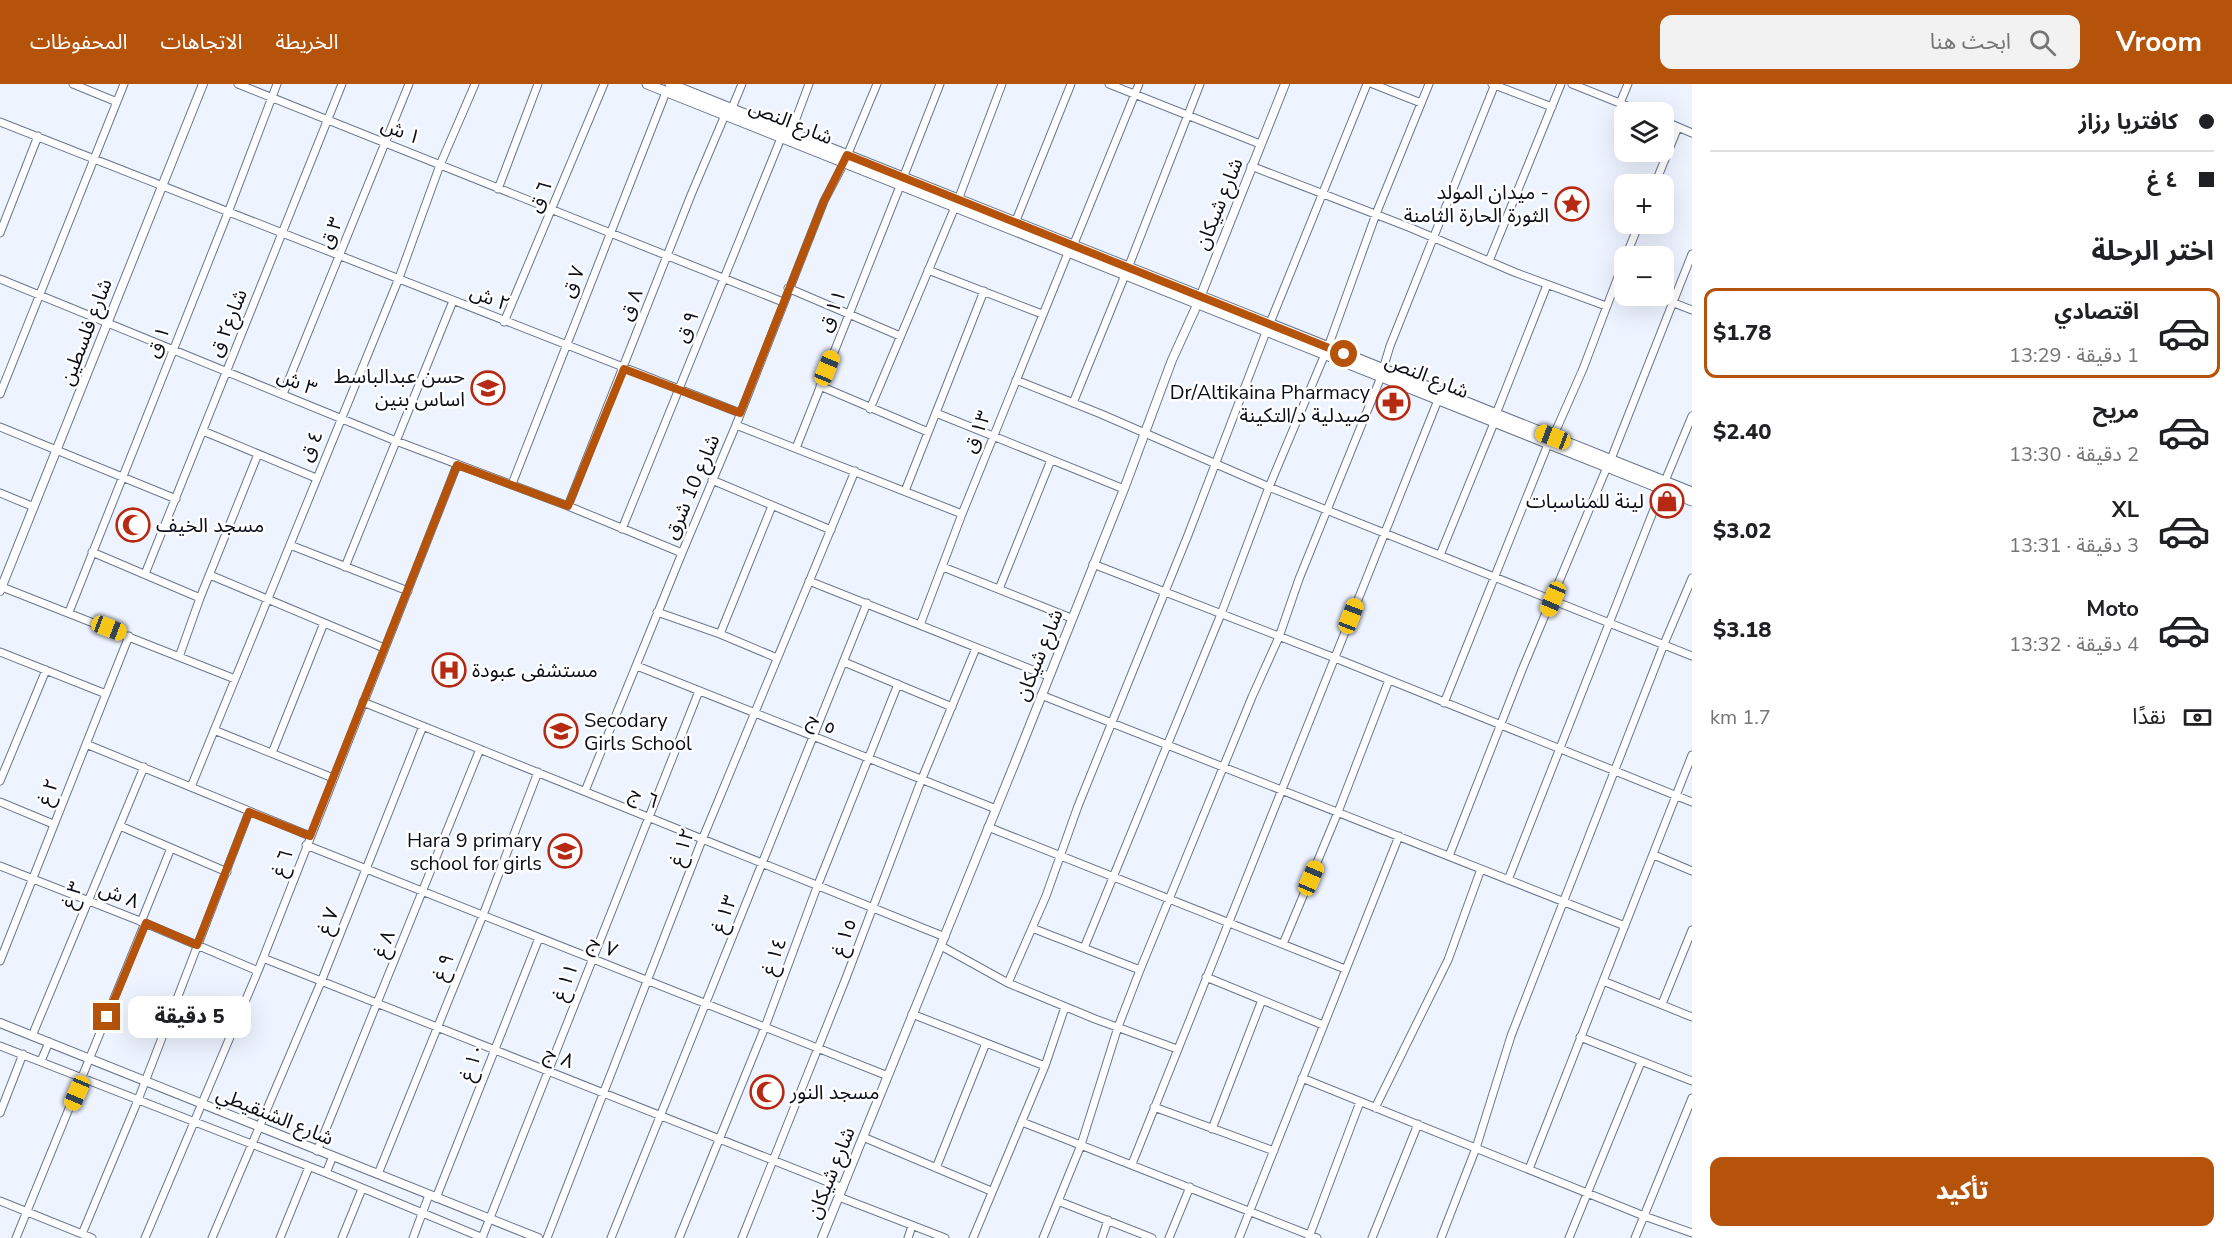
<!DOCTYPE html>
<html lang="ar">
<head>
<meta charset="utf-8">
<style>
	body { margin:0; font-family:"Nunito Sans","Noto Sans Arabic",sans-serif; background:#f2f2f2; color:#202124; direction:rtl; height:100vh; display:flex; flex-direction:column; font-size:22px; white-space:nowrap }
	* { box-sizing:border-box; margin:0 }
	p { font-size:20px; color:#757577 }
	.icon { flex:none; width:33px; height:33px; fill:none; stroke:currentColor; stroke-width:2; stroke-linecap:round; stroke-linejoin:round }
	.map { position:relative; flex:1; overflow:hidden; direction:ltr }
	.sheet { display:flex; flex-direction:column; background:#fff; width:540px }
	.sheet>* { flex:none }
	.hud { display:grid; align-content:center; height:132px; padding:0 18px; background:#fff }
	.fabs { position:absolute; left:1614px; top:18px; display:grid; gap:12px }
	.fabs a { display:grid; place-items:center; width:60px; height:60px; border-radius:12px; background:#fff; box-shadow:0 6px 24px #0002; font-size:30px }
	.end { position:absolute; width:27px; height:27px; margin:-14px; border:8px solid #b45309; background:#fff; box-shadow:0 0 0 3px #fff }
	.from { border-radius:50% }
	.bubble { position:absolute; height:42px; border-radius:12px; background:#fff; box-shadow:0 6px 24px #0002; font-size:20px; font-weight:800; line-height:42px; text-align:center; direction:rtl }
	.car { position:absolute; width:18px; height:36px; margin:-18px -9px; border-radius:8px; box-shadow:0 0 4px 2px #0007; background:linear-gradient(#f5c518 24%,#345 0 40%,#f5c518 0 76%,#345 0 86%,#f5c518 0) }
	.hud b { display:flex; align-items:center; gap:21px; height:57px; font-size:22px }
	.hud b+b { border-top:2px solid #e0e0e0 }
	.hud i { width:15px; height:15px; background:#202124 }
	ul { padding:0; list-style:none }
	li { display:flex; align-items:center; gap:18px; height:90px; margin:0 12px 9px; padding:0 6px; border:3px solid transparent; border-radius:12px }
	li div { flex:1 }
	li b { display:block; font-size:22px }
	li em { font-style:normal; font-weight:800 }
	li.current { border-color:#b45309 }
	li>.icon { width:54px; height:54px; stroke-width:1.5 }
	h2 { padding:0 18px; font-size:27px; line-height:72px }
	.pay { display:flex; align-items:center; gap:15px; height:66px; padding:0 18px; font-size:22px }
	.pay p { margin-inline-start:auto }
	.cta { display:flex; gap:12px; margin-top:auto; padding:12px 18px }
	.cta a { flex:1; height:69px; border-radius:12px; background:#b45309; color:#fff; font-size:24px; font-weight:800; line-height:69px; text-align:center }
	header { display:flex; align-items:center; gap:36px; box-sizing:border-box; height:84px; padding:0 30px; background:#b45309; color:#fff }
	header strong { font-size:28px }
	nav { display:flex; gap:33px; margin-inline-start:auto; font-size:21px }
	.search { width:420px; height:54px; background:#f2f2f2; display:flex; align-items:center; gap:15px; box-sizing:border-box; padding:0 21px; border-radius:12px; color:#757577; font-size:22px }
	main { display:flex; flex:1; min-height:0 }
	.map>svg:first-child { display:block }
</style>
</head>
<body>
<header>
<strong>Vroom</strong>
<div class="search"><svg class="icon" aria-label="search" viewBox="0 0 24 24"><circle cx="10" cy="10" r="6"/><path d="M15 15l6 6"/></svg>ابحث هنا</div>
<nav><a>الخريطة</a><a>الاتجاهات</a><a>المحفوظات</a></nav>
</header>
<main>
<section class="sheet">
<div class="hud">
<b><i class="from"></i>كافتريا رزاز</b>
<b><i></i>٤ غ</b>
</div>
<h2>اختر الرحلة</h2>
<ul>
<li class="current"><svg class="icon" aria-label="car" viewBox="0 0 24 24"><path d="M5 17H2v-5l4-1 3-4h7l3 4 3 1v5h-3M9 17h6M6 11h13"/><circle cx="7" cy="17" r="2"/><circle cx="17" cy="17" r="2"/></svg><div><b>اقتصادي</b><p>1 دقيقة · 13:29</p></div><em>$1.78</em></li>
<li><svg class="icon" aria-label="car" viewBox="0 0 24 24"><path d="M5 17H2v-5l4-1 3-4h7l3 4 3 1v5h-3M9 17h6M6 11h13"/><circle cx="7" cy="17" r="2"/><circle cx="17" cy="17" r="2"/></svg><div><b>مريح</b><p>2 دقيقة · 13:30</p></div><em>$2.40</em></li>
<li><svg class="icon" aria-label="car" viewBox="0 0 24 24"><path d="M5 17H2v-5l4-1 3-4h7l3 4 3 1v5h-3M9 17h6M6 11h13"/><circle cx="7" cy="17" r="2"/><circle cx="17" cy="17" r="2"/></svg><div><b>XL</b><p>3 دقيقة · 13:31</p></div><em>$3.02</em></li>
<li><svg class="icon" aria-label="car" viewBox="0 0 24 24"><path d="M5 17H2v-5l4-1 3-4h7l3 4 3 1v5h-3M9 17h6M6 11h13"/><circle cx="7" cy="17" r="2"/><circle cx="17" cy="17" r="2"/></svg><div><b>Moto</b><p>4 دقيقة · 13:32</p></div><em>$3.18</em></li>
</ul>
<div class="pay"><svg class="icon" aria-label="cash" viewBox="0 0 24 24"><path d="M3 7h18v10H3z"/><circle cx="12" cy="12" r="2"/></svg>نقدًا<p>1.7 km</p></div>
<div class="cta"><a>تأكيد</a></div>
</section>
<div class="map">
<svg width="1692" height="1154" viewBox="0 0 1692 1154">
	<rect width="100%" height="100%" fill="#edf3ff"/>
	<g fill="none" stroke-linecap="round" stroke-linejoin="round">
		<!-- minor casing -->
		<g stroke="#6b7690" stroke-width="9">
			<path id="minor" d="M73,0L117,18
				M238,0L783,218
				M1109,0L1260,60
				M1373,0L1421,19
				M1492,0L1552,23
				M1572,0L1642,28
				M1620,19L1628,0
				M1664,37L1692,49
				M0,38L740,329
				M791,48L809,0
				M1251,82L1411,144L1514,188L1606,222
				M903,94L940,0
				M1655,100L1678,43
				M498,105L538,0
				M958,116L1002,0
				M1015,139L1071,0
				M0,149L38,52
				M1073,162L1139,0
				M1626,172L1639,140
				M1489,177L1561,0
				M1128,184L1200,0
				M928,186L1042,230
				M0,195L396,357L568,422L682,469
				M788,204L900,252
				M1656,212L1692,226
				M504,238L604,0
				M1270,239L1367,0
				M1328,263L1376,130L1429,0
				M1383,285L1390,262L1495,0
				M1016,296L1101,330L1269,403L1692,572
				M820,302L928,348
				M0,310L124,0
				M283,310L409,0
				M1073,319L1125,191
				M870,325L955,123
				M936,329L1124,405
				M1496,330L1547,201
				M736,341L962,430
				M0,343L176,415
				M203,347L316,394
				M1553,353L1583,285L1624,177
				M796,364L900,102
				M1611,375L1692,170
				M712,396L831,446
				M1665,397L1692,332
				M512,400L666,8
				M905,407L984,207
				M0,409L34,423
				M568,422L691,111L725,31L732,24L742,0
				M622,445L781,54
				M290,461L408,507
				M92,468L200,514
				M1440,471L1494,339
				M1093,480L1335,574L1692,718
				M345,483L453,217
				M943,483L1071,534
				M145,490L342,0
				M210,491L384,564
				M809,497L1048,592
				M2,503L235,595
				M999,505L1051,376
				M69,528L229,126L277,0
				M657,528L720,550L777,574
				M920,541L962,430L1068,169
				M720,550L772,422
				M0,568L106,610
				M179,573L200,514L258,370
				M844,578L952,623
				M637,582L996,725
				M1041,611L1625,842
				M363,618L945,853
				M1444,619L1548,360
				M214,646L333,694
				M86,660L310,752
				M272,669L324,539
				M0,697L46,586
				M191,703L399,194L440,81L475,0
				M585,707L682,469L736,341L824,117L844,79L877,0
				M0,718L53,740
				M120,742L227,788
				M988,743L1345,885
				M306,761L888,992
				M1654,771L1692,787
				M1449,772L1522,586L1607,383
				M0,782L145,839L258,887
				M1508,796L1662,405
				M141,838L171,764
				M1032,844L1140,886
				M1283,860L1338,728L1389,596
				M941,862L1008,899L1095,935L1177,965
				M1084,864L1221,530L1269,403L1325,270
				M263,874L843,1104
				M0,877L129,552
				M1206,893L1323,941
				M1603,897L1692,933
				M1008,899L1046,812L1078,722L1188,451L1266,248
				M1662,920L1692,846
				M912,930L1045,982
				M32,952L144,683
				M1580,953L1692,997
				M0,962L326,1089L483,1154
				M41,977L49,958
				M1302,994L1644,1132L1692,1149
				M1154,1023L1274,1067
				M1375,1024L1448,876L1481,785
				M0,1029L23,970
				M1022,1038L1317,1154
				M1212,1045L1262,916
				M863,1053L991,1107
				M317,1067L480,665
				M1132,1080L1438,316
				M936,1084L986,959
				M1529,1085L1692,671
				M326,1089L333,1072
				M378,1090L483,831L538,688
				M839,1113L945,1154
				M436,1114L539,854
				M0,1117L92,1154
				M1058,1117L1152,1154
				M82,1150L138,1016L249,728
				M1309,1153L1360,1018
				M16,1154L145,839
				M145,1154L258,887L457,381
				M212,1154L321,898L423,642
				M280,1154L309,1083
				M342,1154L362,1105
				M413,1154L429,1111
				M482,1154L699,607
				M547,1154L702,756L855,387
				M611,1154L867,519
				M679,1154L765,943L817,803L898,600
				M742,1154L846,894L921,697L976,564
				M908,1154L912,1142
				M973,1154L1045,982L1065,923
				M1043,1154L1081,1061L1118,943L1140,886L1252,613L1279,553L1299,495L1381,293
				M1102,1154L1108,1136
				M1169,1154L1190,1103
				M1239,1154L1399,752
				M1372,1154L1418,1040
				M1441,1154L1476,1064L1511,952L1664,560L1692,494
				M1569,1154L1641,978
				M1635,1154L1692,1014"/>
		</g>
		<!-- tertiary casing -->
		<g stroke="#6b7690" stroke-width="10">
			<path id="tertiary" d="M0,507L203,0
				M0,939L538,1154
				M822,1154L1016,676L1124,405L1172,276L1197,221L1285,0"/>
		</g>
		<!-- secondary casing -->
		<g stroke="#6b7690" stroke-width="11">
			<path id="secondary" d="M647,0L1692,417
				M670,0L1692,408"/>
		</g>
		<!-- minor -->
		<use href="#minor" stroke="#fff" stroke-width="7"/>
		<!-- tertiary -->
		<use href="#tertiary" stroke="#fff" stroke-width="8"/>
		<!-- secondary -->
		<use href="#secondary" stroke="#fff" stroke-width="9"/>
	</g>
	<g fill="none" stroke-linecap="round" stroke-linejoin="round">
		<!-- route -->
		<path stroke="#b45309" stroke-width="8" d="M107,933L146,839L197,861L249,728L310,752L457,381L568,422L624,285L740,329L824,117L847,71L1344,270"/>
	</g>
	<!-- icons -->
	<defs>
		<g id="sight-ring" transform="scale(1.725)"><circle r="9.5" fill="#fff" stroke="#b62a14" stroke-width="1.5"/><path d="M0-6L1.8-2.2L6-1.7L2.9 1.2L3.7 5.4L0 3.3L-3.7 5.4L-2.9 1.2L-6-1.7L-1.8-2.2Z" fill="#b62a14"/></g>
		<g id="school-ring" transform="scale(1.725)"><circle r="9.5" fill="#fff" stroke="#b62a14" stroke-width="1.5"/><path d="M0-5L7-2L0 1L-7-2ZM-4 1L0 2.5L4 1V4Q0 6-4 4Z" fill="#b62a14"/></g>
		<g id="pharmacy-ring" transform="scale(1.725)"><circle r="9.5" fill="#fff" stroke="#b62a14" stroke-width="1.5"/><path d="M-2-6h4v4h4v4h-4v4h-4v-4h-4v-4h4Z" fill="#b62a14"/></g>
		<g id="shop-ring" transform="scale(1.725)"><circle r="9.5" fill="#fff" stroke="#b62a14" stroke-width="1.5"/><path d="M-5-2.5h2.3a2.7 3.5 0 0 1 5.4 0H5L5.5 6h-11ZM-1.5-2.5h3a1.5 2.3 0 0 0-3 0Z" fill="#b62a14"/></g>
		<g id="mosque-ring" transform="scale(1.725)"><circle r="9.5" fill="#fff" stroke="#b62a14" stroke-width="1.5"/><path d="M3.5-4.9A6 6 0 1 0 3.5 4.9A5 5 0 1 1 3.5-4.9Z" fill="#b62a14"/></g>
		<g id="hospital-ring" transform="scale(1.725)"><circle r="9.5" fill="#fff" stroke="#b62a14" stroke-width="1.5"/><path d="M-5-5h3v3.5h4V-5h3V5h-3V1.5h-4V5h-3Z" fill="#b62a14"/></g>
	</defs>
	<g fill-rule="evenodd">
		<use href="#sight-ring" x="1572" y="120"/>
		<use href="#school-ring" x="488" y="304"/>
		<use href="#pharmacy-ring" x="1393" y="319"/>
		<use href="#shop-ring" x="1667" y="417"/>
		<use href="#mosque-ring" x="133" y="441"/>
		<use href="#hospital-ring" x="449" y="586"/>
		<use href="#school-ring" x="561" y="647"/>
		<use href="#school-ring" x="565" y="767"/>
		<use href="#mosque-ring" x="767" y="1008"/>
	</g>
	<g text-anchor="middle" dominant-baseline="central" stroke-width="5" stroke-linejoin="round" paint-order="stroke">
		<!-- street labels -->
		<g font-size="20" fill="#0a0e18" stroke="#fff">
			<text transform="translate(791 38) rotate(22)">شارع النص</text>
			<text transform="translate(401 47) rotate(22)">١ ش</text>
			<text transform="translate(540 113) rotate(-68)">٦ ق</text>
			<text transform="translate(1219 120) rotate(-68)">شارع شيكان</text>
			<text transform="translate(331 149) rotate(-68)">٣ ق</text>
			<text transform="translate(573 198) rotate(-69)">٧ ق</text>
			<text transform="translate(490 214) rotate(21)">٢ ش</text>
			<text transform="translate(631 221) rotate(-69)">٨ ق</text>
			<text transform="translate(832 227) rotate(-68)">١١ ق</text>
			<text transform="translate(228 239) rotate(-68)">شارع٢ ق</text>
			<text transform="translate(687 243) rotate(-68)">٩ ق</text>
			<text transform="translate(86 248) rotate(-69)">شارع فلسطين</text>
			<text transform="translate(158 258) rotate(-68)">١ ق</text>
			<text transform="translate(1427 292) rotate(22)">شارع النص</text>
			<text transform="translate(297 298) rotate(23)">٣ ش</text>
			<text transform="translate(977 348) rotate(-68)">١٣ ق</text>
			<text transform="translate(311 362) rotate(-68)">٤ ق</text>
			<text transform="translate(692 403) rotate(-67)">شارع 10 شرق</text>
			<text transform="translate(1039 571) rotate(-68)">شارع شيكان</text>
			<text transform="translate(822 639) rotate(22)">٥ ج</text>
			<text transform="translate(48 708) rotate(-68)">٢ غ</text>
			<text transform="translate(644 713) rotate(22)">٦ ج</text>
			<text transform="translate(682 763) rotate(-69)">١٢ غ</text>
			<text transform="translate(282 779) rotate(-69)">٦ غ</text>
			<text transform="translate(72 811) rotate(-67)">٣ غ</text>
			<text transform="translate(119 811) rotate(21)">٨ ش</text>
			<text transform="translate(724 830) rotate(-68)">١٣ غ</text>
			<text transform="translate(328 837) rotate(-68)">٧ غ</text>
			<text transform="translate(844 853) rotate(-70)">١٥ غ</text>
			<text transform="translate(384 860) rotate(-68)">٨ غ</text>
			<text transform="translate(603 862) rotate(22)">٧ ج</text>
			<text transform="translate(774 872) rotate(-70)">١٤ غ</text>
			<text transform="translate(443 883) rotate(-67)">٩ غ</text>
			<text transform="translate(565 898) rotate(-68)">١١ غ</text>
			<text transform="translate(559 973) rotate(21)">٨ ج</text>
			<text transform="translate(472 978) rotate(-69)">١٠ غ</text>
			<text transform="translate(275 1032) rotate(22)">شارع الشنقيطي</text>
			<text transform="translate(831 1089) rotate(-68)">شارع شيكان</text>
		</g>
		<!-- poi labels -->
		<g font-size="20" fill="#0a0e18" stroke="#fff" text-anchor="end">
			<text x="1549" y="108">ميدان المولد -<tspan x="1549" dy="23">الثورة الحارة الثامنة</tspan></text>
			<text x="465" y="292">حسن عبدالباسط<tspan x="465" dy="23">اساس بنين</tspan></text>
			<text x="1370" y="308">Dr/Altikaina Pharmacy<tspan x="1370" dy="23">صيدلية د/التكينة</tspan></text>
			<text x="1644" y="417">لينة للمناسبات</text>
			<text x="156" y="441" text-anchor="start">مسجد الخيف</text>
			<text x="472" y="586" text-anchor="start">مستشفى عبودة</text>
			<text x="584" y="636" text-anchor="start">Secodary<tspan x="584" dy="23">Girls School</tspan></text>
			<text x="542" y="756">Hara 9 primary<tspan x="542" dy="23">school for girls</tspan></text>
			<text x="790" y="1008" text-anchor="start">مسجد النور</text>
		</g>
	</g>
</svg>
<div class="fabs">
<a><svg class="icon" aria-label="layers" viewBox="0 0 24 24"><path d="M12 4l9 5-9 5-9-5zM3 14l9 5 9-5"/></svg></a>
<a>+</a>
<a>−</a>
</div>
<i class="end from" style="left:1344px;top:270px"></i>
<i class="end" style="left:107px;top:933px"></i>
<div class="bubble" style="left:128px;top:912px;width:123px">5 دقيقة</div>
<i class="car" style="left:827px;top:284px;rotate:22deg"></i>
<i class="car" style="left:1553px;top:353px;rotate:291deg"></i>
<i class="car" style="left:1553px;top:515px;rotate:203deg"></i>
<i class="car" style="left:1351px;top:532px;rotate:21deg"></i>
<i class="car" style="left:109px;top:544px;rotate:111deg"></i>
<i class="car" style="left:1311px;top:794px;rotate:23deg"></i>
<i class="car" style="left:77px;top:1009px;rotate:203deg"></i>
</div>
</main>
</body>
</html>
